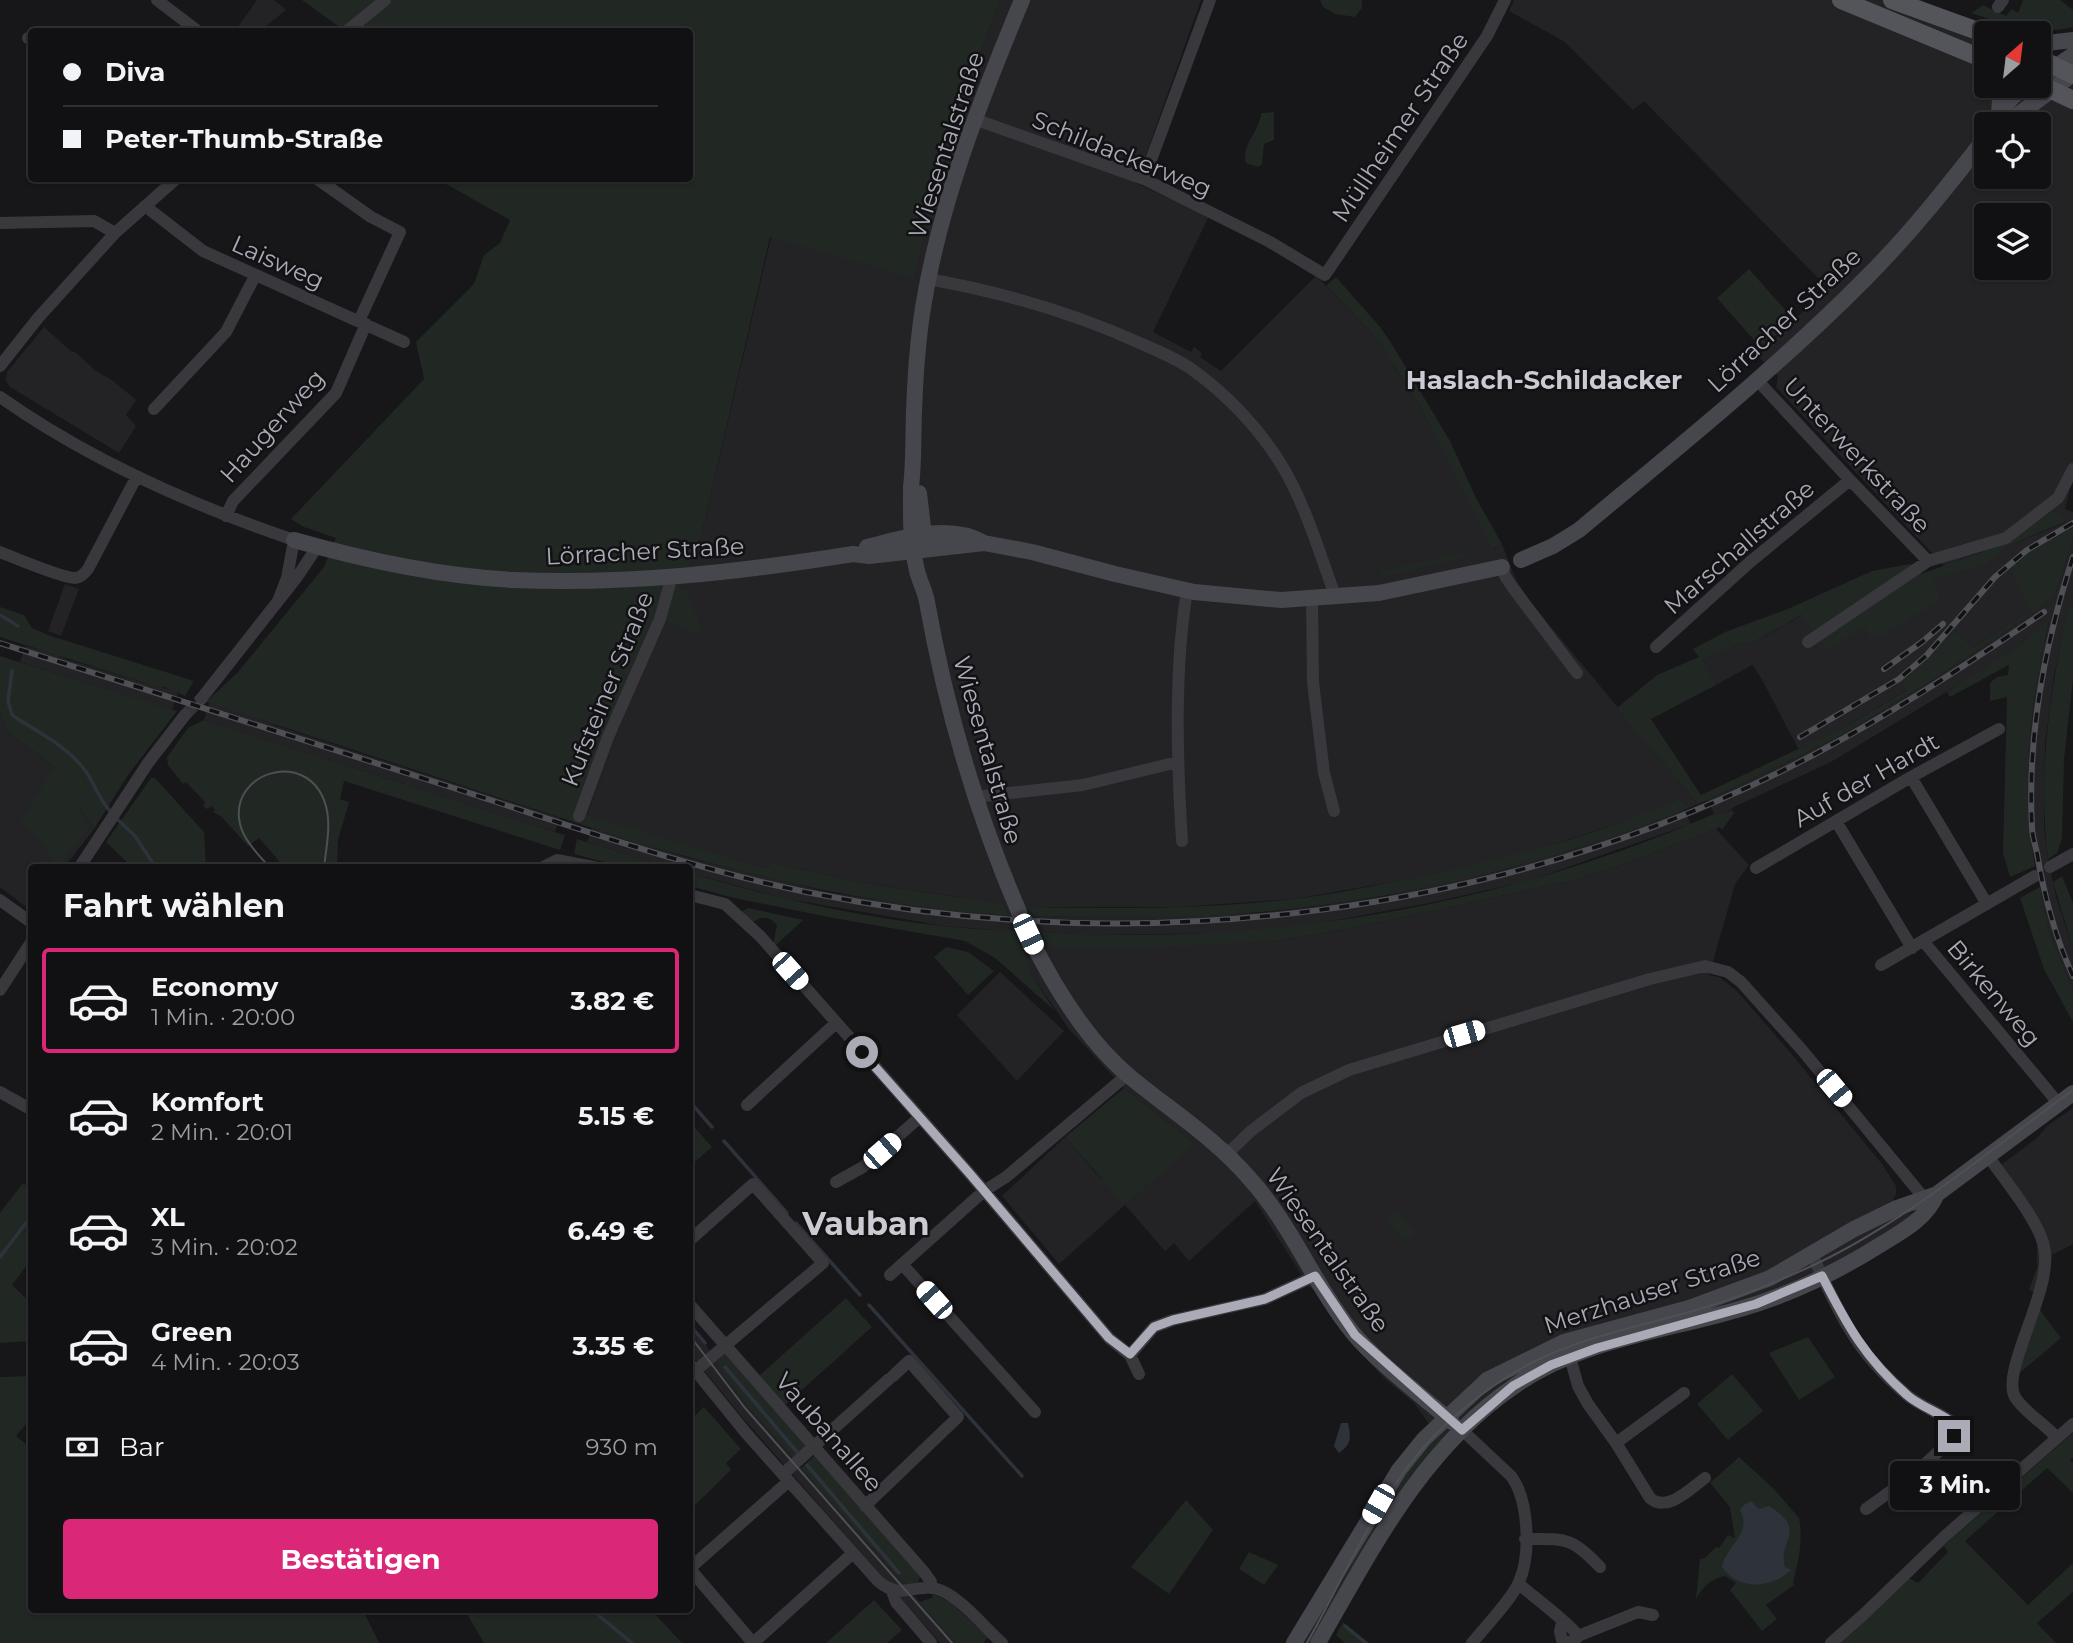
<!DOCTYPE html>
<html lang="de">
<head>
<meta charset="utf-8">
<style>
	body { margin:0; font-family:Montserrat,sans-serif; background:#1a191b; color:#f1f3f6; height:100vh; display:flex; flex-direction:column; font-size:26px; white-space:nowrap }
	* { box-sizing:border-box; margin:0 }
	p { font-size:23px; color:#9c9d9f }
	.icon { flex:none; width:38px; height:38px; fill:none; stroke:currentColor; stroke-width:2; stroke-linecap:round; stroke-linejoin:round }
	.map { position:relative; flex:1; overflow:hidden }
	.details { position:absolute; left:28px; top:864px; width:665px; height:749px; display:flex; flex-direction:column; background:#111012; border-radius:7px; box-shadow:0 2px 5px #0004,0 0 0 2px #303032 }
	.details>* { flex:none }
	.guide { position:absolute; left:28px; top:28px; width:665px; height:154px; border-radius:7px; box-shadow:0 2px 5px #0004,0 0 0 2px #303032; display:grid; align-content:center; height:154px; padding:0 35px; background:#111012 }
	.needle { width:46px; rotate:28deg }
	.buttons { position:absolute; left:1974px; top:21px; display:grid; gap:14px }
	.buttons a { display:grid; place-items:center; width:77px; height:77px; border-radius:7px; background:#111012; box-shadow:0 2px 5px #0004,0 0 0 2px #303032; font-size:35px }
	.end { position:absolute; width:32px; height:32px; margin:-16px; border:9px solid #aaabb7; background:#111; box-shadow:0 0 0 4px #111 }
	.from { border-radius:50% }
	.bubble { position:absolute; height:49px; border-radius:7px; background:#111012; box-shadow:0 2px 5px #0004,0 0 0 2px #303032; font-size:23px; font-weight:700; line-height:49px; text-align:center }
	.car { position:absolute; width:21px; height:42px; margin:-21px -10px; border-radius:9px; box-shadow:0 0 5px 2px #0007; background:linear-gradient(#fff 24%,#345 0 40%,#fff 0 76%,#345 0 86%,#fff 0) }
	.guide b { display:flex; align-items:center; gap:24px; height:66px; font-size:26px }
	.guide b+b { border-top:2px solid #303032 }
	.guide i { width:18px; height:18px; background:#f1f3f6 }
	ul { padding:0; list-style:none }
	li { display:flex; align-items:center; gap:21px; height:105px; margin:0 14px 10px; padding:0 21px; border:4px solid transparent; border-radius:7px }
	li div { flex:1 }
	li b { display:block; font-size:26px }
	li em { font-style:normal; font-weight:700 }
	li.selected { border-color:#db2777 }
	li>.icon { width:63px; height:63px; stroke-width:1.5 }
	h2 { padding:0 35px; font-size:32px; line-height:84px }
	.pay { display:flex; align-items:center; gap:18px; height:77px; padding:0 35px; font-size:26px }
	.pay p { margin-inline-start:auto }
	.primary-button { display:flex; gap:14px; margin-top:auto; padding:14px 35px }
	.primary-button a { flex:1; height:80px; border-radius:7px; background:#db2777; color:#fff; font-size:28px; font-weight:700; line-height:80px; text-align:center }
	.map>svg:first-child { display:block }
</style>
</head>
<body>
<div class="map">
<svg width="2073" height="1643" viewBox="0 0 2073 1643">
	<rect width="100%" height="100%" fill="#171618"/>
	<!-- built -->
	<path fill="#232325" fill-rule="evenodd" d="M257,0H274L286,10L260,31H235Z
		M1000,0H1201L1136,183L1209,216L1153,332L1191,352L1194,347L1202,353L1200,357L1221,371L1316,276L1376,337L1419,405L1494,549L1502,544L1516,580L1532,604L1698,804L1689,808L1679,799L1639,817L1511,858L1398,881L1294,899L1179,907H1029L1032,916L1104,917L1259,913L1312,907L1386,896L1499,871L1581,847L1684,810L1691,824L1528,881L1429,903L1315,924L1228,933L1090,935L1042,932L1048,947L1276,941L1353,928L1571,881L1616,867L1716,829L1749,865L1735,884L1709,975L1719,977L1736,990L1790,1052L1882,1164L1896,1186V1194L1893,1199L1899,1210L1912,1213L1910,1217L1838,1265L1745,1305L1587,1348L1442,1439L1408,1479L1304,1643L1435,1432L1414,1403L1385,1379L1349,1340L1316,1292L1309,1287L1255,1201L1189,1261L1174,1243L1165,1251L1125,1205L1059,1264L1002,1196L1065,1137L1101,1179L1195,1144L1124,1088L1069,1029L1033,977L1017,932L944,926L782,898L690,873V868H671L587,842L592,828L685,857L832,893L925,907L993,914L964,898L864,883L773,863L764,868L587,816L620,725L701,537L771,237L925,225L960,118L958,117Z
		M1514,0H1921L1961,18L2004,33H1986V86H2039V50L2073,67V476L2065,509L2073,512V527L2052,538L2033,610L1973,648L1955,630L1903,682L1908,689L1849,725L1799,750L1760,676L1752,665L1716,685L1701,660L1742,643L1749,645L1802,615L1983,565L2010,545L2065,523L2052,511L2035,526L2009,541L1944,566L1776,387L1778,376L1757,355L1795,321L1794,320L1828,288L1644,101L1633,110L1565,42L1509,11ZM1986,124H2039V177H1986ZM1986,215H2039V268H1986Z
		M44,327L72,352L74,351L96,371L112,380L136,400L126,415L136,426L119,453L10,387L6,381L7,372Z
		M2073,539V607L2068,611L2054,675L2045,744L2044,825L2048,859L2056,897L2073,949V990L2049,931L2028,829L2026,796L2029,741L2038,673L2049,621L2021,644L1968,679L1831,762L1734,807L1725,814H1714L1708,800L1842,735L1936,678L2042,607L2041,605L2055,595Z
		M65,584L79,589L61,636L48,631Z
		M25,646L51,652L63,658L161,688L172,689L178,693L172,710L20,662Z
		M209,703L219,704L280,727L560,818L555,832L204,720Z
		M0,712L6,731L55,767L94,829L64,868H32L31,906H25L0,887Z
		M1000,972L1064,1031L1017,1081L957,1015Z
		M2073,1108V1244L2052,1255L2037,1268V1237L1994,1170L2037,1138L2047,1126Z
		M690,1326L706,1345L748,1407L956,1643H940L742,1417L690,1353Z"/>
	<!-- green -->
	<path fill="#212823" d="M302,0H1000L958,116L960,118L937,184L913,278L770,237L701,537L679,590H687L701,628L693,633L666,621L620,725L587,815L764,868L773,863L864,883L1002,904L1008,915C883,908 762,878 641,844C496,797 350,748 206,702L238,672L324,567L336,538L304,527L291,519L424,379L416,342L474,284L484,255L500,243L510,220L437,179L690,178V32L345,31Z
		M1320,0H1362V8L1355,17L1335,14L1323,7Z
		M2023,0H2060L2073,10V27C2041,36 2001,23 1971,13L1983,5L2006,16L2012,9L2018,13Z
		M1274,112V140L1264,144L1262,164L1258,167L1246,163C1241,144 1260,131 1261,113Z
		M1749,269L1794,320L1761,348L1717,298Z
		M1336,277L1381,328L1393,346L1450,441L1476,498L1502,544L1493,549L1419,405L1376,337L1326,286Z
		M2052,511L2061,515L2065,522L2010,545L1984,565L1934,579L1940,600L1882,636L1872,639L1864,627L1827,649L1801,615L1749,645L1742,643L1702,660L1716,685L1651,719L1701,795L1849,725L1907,690L1903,682L1955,630L1973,648L2032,610L2010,569L2032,551L2073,527V539L2055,595L2041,605L2042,607L1936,678L1842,735L1708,800L1698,804L1617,708L1657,675L1699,657L1693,649L1725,632L1790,608L1872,571L1910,564L1921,574C1967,557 2014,544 2052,511Z
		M1464,552L1465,557L1382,577L1380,572Z
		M0,607L24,615L32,628L48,635L194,681L185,696L165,687L161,688L0,637Z
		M2073,607V679L2064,759L2062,839L2057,853L2048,859C2038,775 2049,692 2068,610Z
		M2049,620C2031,707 2019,778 2035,866L2010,877L2003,853L2007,697L1990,701V683L1997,677L2008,675L2009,665L1950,697L1947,692L2021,644Z
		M0,656L177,711L128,775L94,829L61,778L90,826L58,868H56L47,850L21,820L55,767L6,731L0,712Z
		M204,720L555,832L565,835L560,850L344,781L340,799L349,802L338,840L337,868H285L259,838L248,846L221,816L213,812L215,810L212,806L207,809L203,806L205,802L186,782L183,784L168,765L167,757L188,728Z
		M151,778H155L204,832L206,868H133L106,842Z
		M1679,799L1689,808C1552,863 1407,899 1261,912C1185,919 1108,917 1032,916L1029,907C1117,909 1206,909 1294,899C1343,893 1392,882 1441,872C1522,855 1603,833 1679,799Z
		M1732,810L1734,813L1722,830L1720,827L1716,829L1616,867L1571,881L1353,928L1276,941L1155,947H1048L1041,932C1268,947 1506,905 1714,814H1725Z
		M577,839L671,868H627L574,854Z
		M690,873C795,904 907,928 1017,931L1033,977L1054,1010L995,958L965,941L828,917L730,897L690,886Z
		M2062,876L2073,903V949L2053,882Z
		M2040,887L2049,931L2073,990V1022L2044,969L2020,898Z
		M748,908L803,920L775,946L773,944L777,925C769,916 762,916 753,922L741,912Z
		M946,947L968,952L994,971L968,995L934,957Z
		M1124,1088L1195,1144L1125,1205L1065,1137Z
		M690,1122L712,1147L690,1166Z
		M23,1183L31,1189V1222L25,1231L31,1236V1260L12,1285L31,1303V1327L29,1330L31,1341L0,1343V1213Z
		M1396,1209L1415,1232L1404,1241L1385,1218Z
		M2052,1255L2049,1281L2040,1310L2061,1338L2017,1375L2037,1293L2029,1290L2037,1268Z
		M846,1298L872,1327L785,1405L759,1376Z
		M1808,1337L1835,1377L1799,1400L1769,1353Z
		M725,1353L809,1445L793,1458L748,1407L716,1361Z
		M1732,1374L1763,1411L1728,1440L1697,1404Z
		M31,1376V1418L16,1436L31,1448L32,1610H372L365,1614L379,1643H0V1377Z
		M704,1407L741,1449L726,1463L731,1470L690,1510V1420Z
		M1435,1432L1442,1439C1387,1497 1354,1573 1315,1643H1304L1381,1503Z
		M2073,1433V1457L2070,1460L2073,1463V1493L2047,1468L1965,1541L2028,1605L2073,1563V1592L2037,1623L2056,1643H1839L1909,1578L1918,1583L1948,1552L1944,1546L1948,1542Z
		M815,1455L920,1576L918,1583L905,1585L801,1468Z
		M1739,1457L1774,1489L1799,1518C1803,1538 1799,1562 1793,1582L1794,1585L1766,1605L1777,1619L1762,1631L1730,1590L1736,1583L1725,1576C1710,1579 1703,1587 1696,1599L1700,1559L1705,1558L1716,1547L1719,1548L1728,1535L1735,1538L1730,1507L1710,1483Z
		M1186,1500L1213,1530L1169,1594L1131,1567Z
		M1249,1552L1278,1565L1264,1585L1239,1569Z
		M933,1594L950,1602L988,1637L983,1643H956L919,1602L932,1598Z
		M874,1600L902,1630L887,1643H826Z
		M469,1610H651L682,1643H484L466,1612Z
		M1343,1622L1369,1643H1345L1336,1635Z"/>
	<!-- water -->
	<path fill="#2e323b" d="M1341,1423H1348C1351,1438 1352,1444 1339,1453L1334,1446Z
		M1751,1501L1759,1509L1769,1506C1809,1531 1777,1541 1785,1567L1791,1570C1771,1589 1739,1591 1722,1567C1726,1546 1753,1533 1740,1510L1744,1505Z"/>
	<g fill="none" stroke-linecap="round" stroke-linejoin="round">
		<!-- stream -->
		<path stroke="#2e323b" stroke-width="3.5" d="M0,615L18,626
			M12,671L8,701L12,715C37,732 66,745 84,769C95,783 98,799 111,812
			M116,818L135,836L156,868
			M690,1102L712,1127
			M724,1141L787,1213
			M796,1223L860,1295
			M0,1257L32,1215
			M869,1305L1022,1476
			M690,1325L705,1343
			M725,1367L797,1452
			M807,1465L899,1573
			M592,1610L632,1643
			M1345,1626L1366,1643"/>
		<!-- street-tunnel -->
		<path stroke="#343438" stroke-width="12" stroke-dasharray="12 6" stroke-linecap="butt" d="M185,715L201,699"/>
		<!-- street -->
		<path stroke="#38383d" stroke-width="12" d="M157,0L199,32
			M1998,7L2003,0
			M346,32L385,0
			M28,38L32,37
			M974,119L1144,179L1270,242L1325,275L1487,36L1505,0
			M316,178L371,217L400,232L359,321
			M1144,179L1210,0
			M145,206L203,251L404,342
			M0,223L94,221L115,233
			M928,279C1002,292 1074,313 1142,344C1158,351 1175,358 1190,368C1227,394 1261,430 1284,469C1307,509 1320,555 1336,598
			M0,366L38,318L115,233L177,178
			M1756,379L1850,480L1928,561
			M0,397C89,460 191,505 294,540L287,578L278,601
			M154,409L226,332L255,276
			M226,516L233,501L336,393L366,324
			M0,552C15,558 62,578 75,578C81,578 85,573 88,569L137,476
			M1502,567L1505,576L1513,588L1577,673
			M1312,600L1313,682L1324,773L1334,811
			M1808,642L1928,561L2006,538L2058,498L2073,469
			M1656,647L1750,562L1850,480
			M201,699L297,577L317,547
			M1911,777L1987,904
			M974,797L1083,785L1178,762
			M579,816L608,737L660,619L672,576
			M1836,821L1912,948
			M1182,841C1177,761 1174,669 1187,591
			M2050,867L2073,854
			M79,868L148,763L185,715
			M541,868L557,860L598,868
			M1756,868L1911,777L1999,729
			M690,895L725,904L760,936L970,1174L1109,1338L1130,1355L1139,1374
			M0,900L32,923
			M1924,942L2059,1104
			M1881,965L2035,876
			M0,990L32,941
			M0,1092L32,1110
			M747,1105L836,1023
			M1228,1153L1251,1131L1301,1093L1349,1070L1650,979L1705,966L1728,972L1741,982L1802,1050L1924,1198
			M1988,1156C2004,1179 2039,1221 2044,1247C2054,1289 2000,1371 2015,1397C2023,1411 2046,1425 2057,1438
			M836,1182L863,1167L920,1117
			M690,1240L753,1184L823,1263L695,1371
			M1811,1253C1824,1279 1835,1306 1850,1330C1864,1354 1886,1377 1907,1395C1921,1407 1948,1416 1956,1426C1951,1450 1887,1494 1866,1509
			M902,1264L1035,1412
			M890,1275L984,1191L1006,1177L1127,1075
			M690,1305L924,1572L931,1582V1588
			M1130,1355L1154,1327L1173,1320L1265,1299L1315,1276
			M1570,1357L1578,1386L1588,1404L1616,1443L1650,1498C1667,1513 1690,1489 1705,1478
			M690,1364L746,1433L878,1581C902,1602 917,1581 940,1590C961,1598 985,1628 1002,1643
			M1462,1430L1511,1476C1529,1500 1531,1555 1519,1582C1512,1599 1485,1627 1472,1643
			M1616,1443L1684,1393
			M783,1474L889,1379
			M865,1506L958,1417L909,1361L893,1376
			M1525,1539C1565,1539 1571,1536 1600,1567
			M690,1568L789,1481
			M690,1569L753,1643L853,1553
			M1519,1584C1530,1594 1574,1627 1578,1636L1638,1612L1653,1615
			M892,1591L896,1602L931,1643
			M1562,1622L1560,1632L1562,1640L1567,1643L1576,1639L1578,1636
			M1831,1643L1863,1615L1944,1537L2073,1424"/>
		<!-- secondary -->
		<path stroke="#46464d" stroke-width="16" d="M2039,44L2073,40
			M2039,78L2073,55
			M1996,86L2000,100L1999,113
			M1995,124C2001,108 2012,96 2026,86
			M2002,124L2011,120L2073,74
			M919,493L925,544
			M294,540C364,560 440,576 513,580C627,585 741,572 853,554L869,556L984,543L1032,552L1115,574L1194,592L1281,600L1379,593L1502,567
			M867,547C903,538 950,523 984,543
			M1521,560L1553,546L1579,530C1676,449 1777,368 1866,278C1910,234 1948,186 1986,137
			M1019,912C976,812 946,709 927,602C925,590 918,579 916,566C910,541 911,513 911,487C914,462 913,437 914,412C915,382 917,351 921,321C937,209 979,104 1022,0
			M1028,934C1053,985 1085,1039 1129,1076C1170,1110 1215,1138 1250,1179C1292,1225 1314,1285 1353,1333C1378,1363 1422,1396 1452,1422
			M1294,1643L1399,1470L1424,1439L1487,1380L1564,1342L1689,1308L1770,1278L1854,1229L1897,1208L1937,1194L2073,1093
			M1318,1643C1372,1549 1423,1447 1516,1385C1581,1340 1666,1331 1740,1309C1789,1295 1837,1272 1880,1245C1903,1231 1926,1219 1937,1194"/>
		<!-- primary -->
		<path stroke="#54545b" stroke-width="18" d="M1841,0L1986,60
			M1892,0L1986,34
			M2039,58L2073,75
			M2039,84L2073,100"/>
		<!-- tram -->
		<path stroke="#4f4f56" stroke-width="2" d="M270,868C259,855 244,841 240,824C228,772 307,748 325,803C332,823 326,848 324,868
			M690,1336L745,1408L952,1643
			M1307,1643C1348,1571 1381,1487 1441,1429C1468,1403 1502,1378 1535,1361C1586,1336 1642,1326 1696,1310C1734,1299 1770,1285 1805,1269C1899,1227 1989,1151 2073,1090"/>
		<!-- rail casing -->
		<g stroke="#4f4f56" stroke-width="6">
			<path id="rail" d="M2073,557C2045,643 2027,736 2032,827C2032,835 2035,844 2037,853C2044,895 2055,937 2073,976
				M0,643C155,692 309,742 463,791C576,828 690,868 806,892C1145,961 1508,916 1815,754C1894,712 1970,663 2044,612
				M1884,669L1922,642L1943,624
				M1800,737L1899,679L1926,656L1995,577L2027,550L2073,523"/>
		</g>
		<!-- rail -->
		<use href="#rail" stroke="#121113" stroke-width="3.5" stroke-dasharray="10" stroke-linecap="butt"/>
	</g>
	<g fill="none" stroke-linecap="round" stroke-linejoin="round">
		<!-- route -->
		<path stroke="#aaabb7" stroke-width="9" d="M862,1052L970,1174L1109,1338L1130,1354L1154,1327L1173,1320L1265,1299L1315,1276L1355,1335L1462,1430L1513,1386L1551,1365L1597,1348L1756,1304L1822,1276C1847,1325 1865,1358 1907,1395C1920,1407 1948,1416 1956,1426L1954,1436"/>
	</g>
	<g text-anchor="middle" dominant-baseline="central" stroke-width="5" stroke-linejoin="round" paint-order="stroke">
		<!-- street labels -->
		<g font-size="24" fill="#aaabb7" stroke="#121113">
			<text transform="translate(1400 127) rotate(-56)">Müllheimer Straße</text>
			<text transform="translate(946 145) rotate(-72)">Wiesentalstraße</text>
			<text transform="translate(1122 154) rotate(22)">Schildackerweg</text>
			<text transform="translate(278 262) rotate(24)">Laisweg</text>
			<text transform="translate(1784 320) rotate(-43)">Lörracher Straße</text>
			<text transform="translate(272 426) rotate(-48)">Haugerweg</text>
			<text transform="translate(1857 455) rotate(47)">Unterwerkstraße</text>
			<text transform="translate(1739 547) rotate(-41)">Marschallstraße</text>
			<text transform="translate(645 551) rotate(-3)">Lörracher Straße</text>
			<text transform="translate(607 689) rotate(-68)">Kufsteiner Straße</text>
			<text transform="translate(988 750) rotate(74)">Wiesentalstraße</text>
			<text transform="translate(1866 780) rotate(-30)">Auf der Hardt</text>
			<text transform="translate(1994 993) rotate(50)">Birkenweg</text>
			<text transform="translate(1328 1250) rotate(55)">Wiesentalstraße</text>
			<text transform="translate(1652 1291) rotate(-18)">Merzhauser Straße</text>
			<text transform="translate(829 1432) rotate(49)">Vaubanallee</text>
		</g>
		<!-- neighbourhood labels -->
		<g font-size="26" font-weight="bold" fill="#cacbd3" stroke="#121113">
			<text x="1544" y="380">Haslach-Schildacker</text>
		</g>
		<!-- district labels -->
		<g font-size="32" font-weight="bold" fill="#cacbd3" stroke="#121113">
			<text x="866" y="1223">Vauban</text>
		</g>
	</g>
</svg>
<div class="buttons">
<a><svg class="needle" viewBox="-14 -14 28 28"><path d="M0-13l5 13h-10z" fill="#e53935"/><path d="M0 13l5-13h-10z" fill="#9c9d9f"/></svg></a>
<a><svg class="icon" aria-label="locate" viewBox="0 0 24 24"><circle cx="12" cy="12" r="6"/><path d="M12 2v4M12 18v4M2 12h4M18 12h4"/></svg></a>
<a><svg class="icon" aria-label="layers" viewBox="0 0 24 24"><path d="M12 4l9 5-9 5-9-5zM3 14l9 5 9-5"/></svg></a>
</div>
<i class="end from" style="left:862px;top:1052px"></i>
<i class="end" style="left:1954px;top:1436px"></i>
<div class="bubble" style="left:1890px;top:1461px;width:130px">3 Min.</div>
<i class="car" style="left:1028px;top:934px;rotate:155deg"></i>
<i class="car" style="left:790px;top:971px;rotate:138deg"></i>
<i class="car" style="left:1464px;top:1034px;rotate:74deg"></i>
<i class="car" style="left:1834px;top:1088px;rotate:140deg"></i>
<i class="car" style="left:882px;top:1151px;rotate:49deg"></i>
<i class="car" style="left:934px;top:1300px;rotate:318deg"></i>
<i class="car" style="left:1378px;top:1504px;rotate:210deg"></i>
<div class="guide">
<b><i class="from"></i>Diva</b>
<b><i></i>Peter-Thumb-Straße</b>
</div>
<section class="details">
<h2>Fahrt wählen</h2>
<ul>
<li class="selected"><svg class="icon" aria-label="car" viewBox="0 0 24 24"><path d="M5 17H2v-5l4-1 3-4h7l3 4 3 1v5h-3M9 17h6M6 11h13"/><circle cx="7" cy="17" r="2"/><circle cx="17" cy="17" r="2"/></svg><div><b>Economy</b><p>1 Min. · 20:00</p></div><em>3.82 €</em></li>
<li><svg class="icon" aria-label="car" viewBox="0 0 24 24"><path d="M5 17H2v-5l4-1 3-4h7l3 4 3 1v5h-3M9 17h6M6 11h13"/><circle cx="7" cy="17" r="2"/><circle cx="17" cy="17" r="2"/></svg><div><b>Komfort</b><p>2 Min. · 20:01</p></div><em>5.15 €</em></li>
<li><svg class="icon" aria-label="car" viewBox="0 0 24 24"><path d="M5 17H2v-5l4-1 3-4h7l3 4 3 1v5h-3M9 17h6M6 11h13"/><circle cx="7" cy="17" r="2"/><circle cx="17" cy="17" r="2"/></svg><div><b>XL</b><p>3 Min. · 20:02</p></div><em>6.49 €</em></li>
<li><svg class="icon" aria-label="car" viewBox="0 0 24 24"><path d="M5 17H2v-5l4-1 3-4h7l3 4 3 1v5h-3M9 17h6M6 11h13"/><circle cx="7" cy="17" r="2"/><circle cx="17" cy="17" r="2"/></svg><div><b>Green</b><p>4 Min. · 20:03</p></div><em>3.35 €</em></li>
</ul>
<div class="pay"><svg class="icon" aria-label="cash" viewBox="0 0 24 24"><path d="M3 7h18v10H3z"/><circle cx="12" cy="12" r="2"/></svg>Bar<p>930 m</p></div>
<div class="primary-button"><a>Bestätigen</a></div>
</section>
</div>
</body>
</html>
